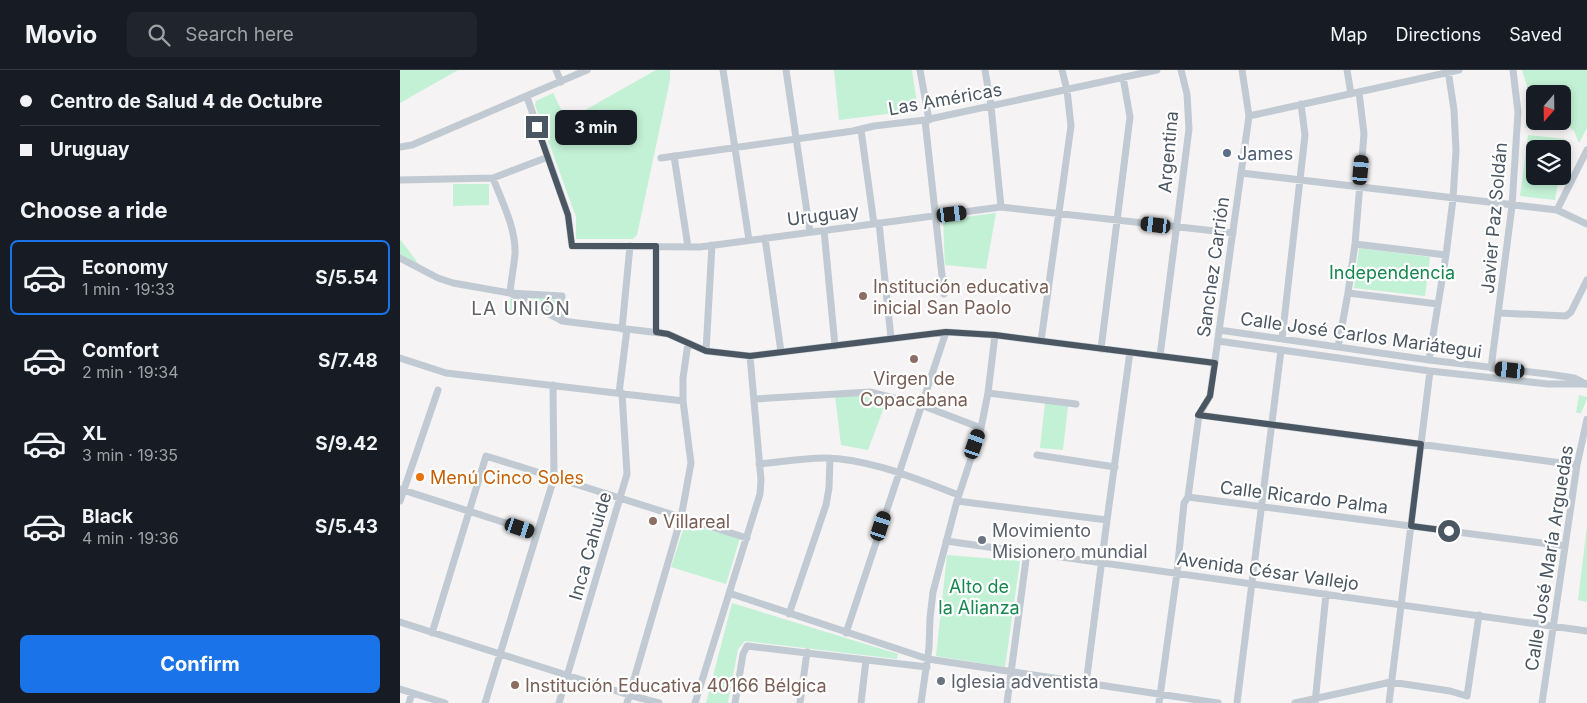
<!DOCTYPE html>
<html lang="en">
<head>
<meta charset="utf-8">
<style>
	body { margin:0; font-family:Inter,sans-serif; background:#20242c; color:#f1f3f6; height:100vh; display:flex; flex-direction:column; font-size:19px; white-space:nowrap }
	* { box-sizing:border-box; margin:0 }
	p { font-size:16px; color:#9ea1a6 }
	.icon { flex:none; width:28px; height:28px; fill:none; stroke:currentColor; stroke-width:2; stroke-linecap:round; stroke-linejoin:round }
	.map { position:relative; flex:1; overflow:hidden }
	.sheet { display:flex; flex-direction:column; background:#171b24; width:400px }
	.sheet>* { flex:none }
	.top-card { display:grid; align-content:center; height:110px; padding:0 20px; background:#171b24 }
	.needle { width:32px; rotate:200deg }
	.controls { position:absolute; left:1126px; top:15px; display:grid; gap:10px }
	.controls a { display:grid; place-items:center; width:45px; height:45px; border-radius:8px; background:#171b24; box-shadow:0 2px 8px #0003; font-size:25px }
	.end { position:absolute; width:22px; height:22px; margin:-11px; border:6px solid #4a5661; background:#fff; box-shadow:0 0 0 2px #fff }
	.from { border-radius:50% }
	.bubble { position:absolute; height:35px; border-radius:8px; background:#171b24; box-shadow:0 2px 8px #0003; font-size:16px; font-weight:700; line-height:35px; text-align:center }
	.car { position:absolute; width:15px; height:30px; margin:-15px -8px; border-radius:6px; box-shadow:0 0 4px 1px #0007; background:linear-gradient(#222 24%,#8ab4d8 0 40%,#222 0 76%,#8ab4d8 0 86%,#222 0) }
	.top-card b { display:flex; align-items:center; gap:18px; height:48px; font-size:19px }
	.top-card b+b { border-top:1px solid #363941 }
	.top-card i { width:12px; height:12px; background:#f1f3f6 }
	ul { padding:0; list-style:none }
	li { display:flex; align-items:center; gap:15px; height:75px; margin:0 10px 8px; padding:0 10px; border:2px solid transparent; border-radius:8px }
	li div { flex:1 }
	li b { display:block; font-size:19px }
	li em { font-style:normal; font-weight:700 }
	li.current { border-color:#1a73e8 }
	li>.icon { width:45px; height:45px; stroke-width:1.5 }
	h2 { padding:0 20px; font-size:22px; line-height:60px }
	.action { display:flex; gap:10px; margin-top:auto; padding:10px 20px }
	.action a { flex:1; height:58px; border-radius:8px; background:#1a73e8; color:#fff; font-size:20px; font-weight:700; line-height:58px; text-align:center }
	header { display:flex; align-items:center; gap:30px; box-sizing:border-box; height:70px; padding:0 25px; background:#171b24; border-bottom:1px solid #363941 }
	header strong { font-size:24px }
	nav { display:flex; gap:28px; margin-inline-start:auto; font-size:18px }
	.search { width:350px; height:45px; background:#20242c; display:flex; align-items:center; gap:12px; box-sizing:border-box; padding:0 18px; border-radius:8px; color:#9ea1a6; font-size:19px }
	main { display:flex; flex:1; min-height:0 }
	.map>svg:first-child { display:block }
</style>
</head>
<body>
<header>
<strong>Movio</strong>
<div class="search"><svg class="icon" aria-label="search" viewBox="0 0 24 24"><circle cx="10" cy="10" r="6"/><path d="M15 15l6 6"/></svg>Search here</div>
<nav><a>Map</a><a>Directions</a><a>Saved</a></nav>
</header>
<main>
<section class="sheet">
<div class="top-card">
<b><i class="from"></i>Centro de Salud 4 de Octubre</b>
<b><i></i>Uruguay</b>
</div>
<h2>Choose a ride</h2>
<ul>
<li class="current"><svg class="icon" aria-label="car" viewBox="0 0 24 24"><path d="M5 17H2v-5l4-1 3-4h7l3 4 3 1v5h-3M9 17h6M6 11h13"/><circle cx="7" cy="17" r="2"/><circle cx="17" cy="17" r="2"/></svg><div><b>Economy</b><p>1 min · 19:33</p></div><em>S/5.54</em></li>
<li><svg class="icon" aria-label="car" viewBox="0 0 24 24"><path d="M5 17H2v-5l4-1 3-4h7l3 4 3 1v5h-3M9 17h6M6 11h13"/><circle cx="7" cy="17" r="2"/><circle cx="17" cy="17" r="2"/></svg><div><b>Comfort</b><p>2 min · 19:34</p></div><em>S/7.48</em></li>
<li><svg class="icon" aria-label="car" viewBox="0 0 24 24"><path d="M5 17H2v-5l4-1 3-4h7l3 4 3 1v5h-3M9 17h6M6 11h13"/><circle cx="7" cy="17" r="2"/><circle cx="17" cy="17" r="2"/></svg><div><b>XL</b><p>3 min · 19:35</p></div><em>S/9.42</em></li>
<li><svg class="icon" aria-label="car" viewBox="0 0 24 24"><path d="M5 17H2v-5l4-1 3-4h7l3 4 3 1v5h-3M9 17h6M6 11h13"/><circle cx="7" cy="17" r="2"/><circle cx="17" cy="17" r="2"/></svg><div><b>Black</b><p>4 min · 19:36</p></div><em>S/5.43</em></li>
</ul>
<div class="action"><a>Confirm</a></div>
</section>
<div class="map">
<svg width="1187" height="633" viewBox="0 0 1187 633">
	<rect width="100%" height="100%" fill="#f5f3f3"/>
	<!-- green -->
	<path fill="#c3f1d5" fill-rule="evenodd" d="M0,0H58L0,33Z
		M256,0H270V10L237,165L233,169H176V147L135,35L136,31L153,23L163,43L171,48Z
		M434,0H512L518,40L439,50Z
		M1122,0H1187V58L1179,73L1174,61L1168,56L1144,52L1125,58L1132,32ZM1135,24H1162V51H1135Z
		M1128,65L1165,69L1163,83L1162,79H1135V106H1159L1155,130L1120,126Z
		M53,114H89V135L53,136Z
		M596,143L586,199L545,195L543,150Z
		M0,169L23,200L0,185Z
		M959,178L1030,187L1025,226L954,218Z
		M124,225L159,230L158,243Z
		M110,228L140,246L110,240Z
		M459,325L486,332L468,380L441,375L435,326Z
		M1179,325L1187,327V329L1181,343H1176Z
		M645,333L668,336L663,380L640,378Z
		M285,454L340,468L326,514L271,497Z
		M1187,456V532L1178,530Z
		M547,485L620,491L605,597L536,586Z
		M332,533L498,584L497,589L345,571L338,579L328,633H306Z"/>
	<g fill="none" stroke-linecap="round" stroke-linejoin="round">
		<!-- minor -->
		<path stroke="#c1cad2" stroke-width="7" d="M156,0L161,12
			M323,0L349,170
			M386,0L410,162
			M520,0L529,50
			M585,0L591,36L601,137
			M947,0L951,24
			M127,27L168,145L172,176L300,177L601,137L833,163
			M849,46L1059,0
			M525,50L544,224
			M461,60L474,154
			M0,77L12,75L187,0
			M274,86L288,177
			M261,88L453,61L474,56L525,50L757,0
			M841,103L1157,140L1187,154
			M93,108C102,132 116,158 115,184C114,197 111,210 110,223L162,251L268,264L306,281L350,286L546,262L595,265L815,293
			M0,110L93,108L148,87
			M1157,140L1187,80
			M479,153L491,268
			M424,160L435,276
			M365,168L381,282
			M955,174L1046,185
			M0,188L38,208L53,213L110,223L162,226V251
			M948,223L1038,234
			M1099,243L1166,246L1171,242L1187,210
			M222,259L230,176
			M819,260L1029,290L1148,304L1174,308L1186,314
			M256,262V177
			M882,269L905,65L901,34
			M641,271L671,56L667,20L662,0
			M818,271L1030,301L1148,314H1187
			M938,277L948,223L955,174L964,64L959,22
			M701,279L730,47L723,7
			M306,281L312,175
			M760,286L789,59L787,24L781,0
			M0,288L46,303L283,331
			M1029,290L1046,185L1053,129L1056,81L1054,40L1048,0
			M1091,298L1112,136L1118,42L1113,0
			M219,323L227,259
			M588,323L676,334
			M354,329L470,322L521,335L581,358
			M799,345L1177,395
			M637,385L715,397
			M359,394C381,392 403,388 425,388C471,389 516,409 559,425
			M0,419L137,463
			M788,427L1165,476
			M0,431L38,320
			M557,431L707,450
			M546,471L1187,561
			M329,523L528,589L818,633
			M389,544L426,435L429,418L430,388
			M0,552L229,625L259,633
			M32,563L86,386L347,468
			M446,563L546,262
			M686,614L707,450L730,282
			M0,619L45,633
			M9,633L12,623
			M85,633L154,408L153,315
			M159,633L227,404L222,323
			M227,633L281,448L291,393L283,331V308L288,273
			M295,633L360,424L361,410L350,286
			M335,633L343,584L347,576L527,597
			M400,633L407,582
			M461,633L466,590
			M521,633L529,578L530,548L533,522L557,431L581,358L588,323L595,265
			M607,633L627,482
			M759,633L777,503L784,433L788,427L799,345L810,326L849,46L842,0
			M837,633L881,280
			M895,633L991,612L1050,621L1067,626L1079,545
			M915,633L926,524
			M989,633L1030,301
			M1142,633L1177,395L1187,349"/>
	</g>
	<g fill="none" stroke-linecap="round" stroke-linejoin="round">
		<!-- route -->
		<path stroke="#4a5661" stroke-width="6" d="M137,57L168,145L172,176H256V262L268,264L306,281L350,286L546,262L595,265L815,293L810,326L798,345L1021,374L1011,456L1049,461"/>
	</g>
	<!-- markers -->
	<circle fill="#5c6f8a" stroke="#fff" stroke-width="2" cx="827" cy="83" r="5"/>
	<g fill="#8d6e63" stroke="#fff" stroke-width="2">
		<circle cx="463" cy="226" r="5"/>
		<circle cx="514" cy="289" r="5"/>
		<circle cx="253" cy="451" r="5"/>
		<circle cx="115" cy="615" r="5"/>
	</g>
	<circle fill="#e8710a" stroke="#fff" stroke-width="2" cx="20" cy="407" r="5"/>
	<g fill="#6b7280" stroke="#fff" stroke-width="2">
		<circle cx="582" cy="470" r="5"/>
		<circle cx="541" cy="611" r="5"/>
	</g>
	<g text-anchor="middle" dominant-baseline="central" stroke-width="4.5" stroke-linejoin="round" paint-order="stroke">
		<!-- street labels -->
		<g font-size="18" fill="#4a5661" stroke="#fff">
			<text transform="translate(545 29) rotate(-10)">Las Américas</text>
			<text transform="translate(768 82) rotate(-85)">Argentina</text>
			<text transform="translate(423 145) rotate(-7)">Uruguay</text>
			<text transform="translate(1094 148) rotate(-85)">Javier Paz Soldán</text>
			<text transform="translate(813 197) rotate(-82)">Sanchez Carrión</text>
			<text transform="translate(961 265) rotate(8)">Calle José Carlos Mariátegui</text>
			<text transform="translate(904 427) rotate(7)">Calle Ricardo Palma</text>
			<text transform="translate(190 476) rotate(-74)">Inca Cahuide</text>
			<text transform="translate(1149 488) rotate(-81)">Calle José María Arguedas</text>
			<text transform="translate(868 501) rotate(8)">Avenida César Vallejo</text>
		</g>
		<!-- service labels -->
		<g font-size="18" fill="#4e5e75" stroke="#fff" text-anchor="start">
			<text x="837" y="83">James</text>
		</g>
		<!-- park labels -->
		<g font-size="18" fill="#17864f" stroke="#fff">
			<text x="992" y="202">Independencia</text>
			<text x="579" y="516">Alto de<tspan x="579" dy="21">la Alianza</tspan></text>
		</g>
		<!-- education labels -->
		<g font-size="18" fill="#785e54" stroke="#fff" text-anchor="start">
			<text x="473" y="216">Institución educativa<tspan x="473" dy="21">inicial San Paolo</tspan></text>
			<text x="514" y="308" text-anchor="middle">Virgen de<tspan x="514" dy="21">Copacabana</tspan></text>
			<text x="263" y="451">Villareal</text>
			<text x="125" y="615">Institución Educativa 40166 Bélgica</text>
		</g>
		<!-- food labels -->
		<g font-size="18" fill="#c56008" stroke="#fff" text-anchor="start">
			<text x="30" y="407">Menú Cinco Soles</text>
		</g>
		<!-- worship labels -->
		<g font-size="18" fill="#5b616d" stroke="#fff" text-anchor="start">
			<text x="592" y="460">Movimiento<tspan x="592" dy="21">Misionero mundial</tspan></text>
			<text x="551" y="611">Iglesia adventista</text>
		</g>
		<!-- neighbourhood labels -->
		<g font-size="19" letter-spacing="1" fill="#5f6368" stroke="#fff">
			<text x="121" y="238">LA UNIÓN</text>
		</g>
	</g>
</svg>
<div class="controls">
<a><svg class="needle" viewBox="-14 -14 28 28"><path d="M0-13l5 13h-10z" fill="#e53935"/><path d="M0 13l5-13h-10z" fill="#9ea1a6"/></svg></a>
<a><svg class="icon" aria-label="layers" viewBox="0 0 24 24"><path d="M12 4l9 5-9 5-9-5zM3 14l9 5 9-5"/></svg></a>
</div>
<i class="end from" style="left:1049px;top:461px"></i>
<i class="end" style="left:137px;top:57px"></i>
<div class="bubble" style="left:155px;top:40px;width:82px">3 min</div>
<i class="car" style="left:961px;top:100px;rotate:5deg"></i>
<i class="car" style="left:552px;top:144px;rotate:83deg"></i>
<i class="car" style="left:756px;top:155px;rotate:277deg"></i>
<i class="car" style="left:1110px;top:300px;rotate:276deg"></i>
<i class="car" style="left:575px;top:374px;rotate:19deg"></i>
<i class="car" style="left:481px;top:456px;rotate:18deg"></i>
<i class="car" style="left:120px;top:458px;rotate:108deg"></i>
</div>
</main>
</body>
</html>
